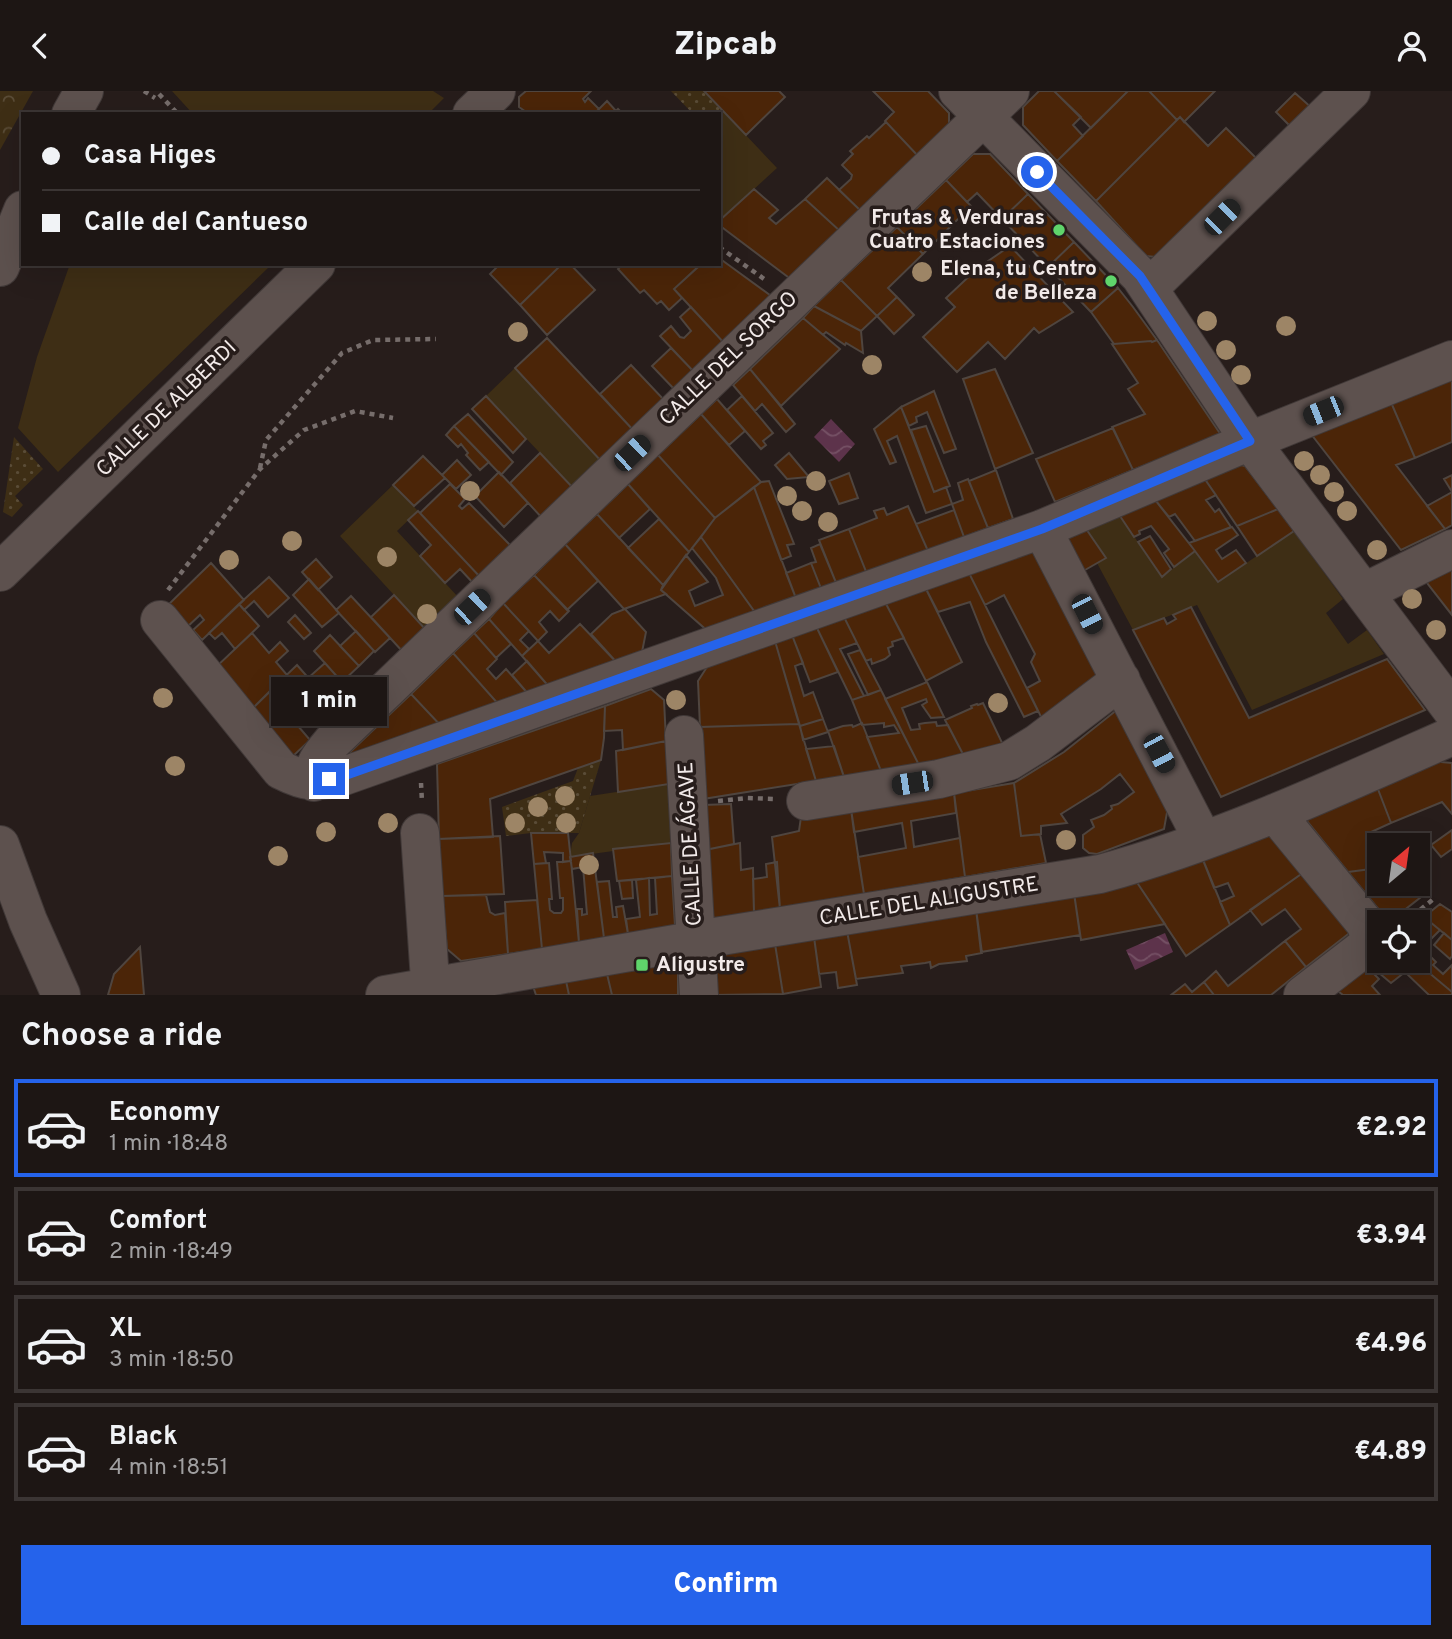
<!DOCTYPE html>
<html lang="en">
<head>
<meta charset="utf-8">
<style>
	body { margin:0; font-family:Overpass,sans-serif; background:#251f1d; color:#f1f3f6; height:100vh; display:flex; flex-direction:column; font-size:26px; white-space:nowrap }
	* { box-sizing:border-box; margin:0 }
	p { font-size:23px; color:#a09fa0 }
	.icon { flex:none; width:38px; height:38px; fill:none; stroke:currentColor; stroke-width:2; stroke-linecap:round; stroke-linejoin:round }
	.map { position:relative; height:904px; overflow:hidden }
	.drawer { display:flex; flex-direction:column; background:#1d1614; flex:1 }
	.drawer>* { flex:none }
	.top-card { position:absolute; left:21px; top:21px; width:700px; height:154px; border-radius:0px; box-shadow:0 7px 28px #0002,0 0 0 2px #3b3534; display:grid; align-content:center; height:154px; padding:0 21px; background:#1d1614 }
	.needle { width:46px; rotate:29deg }
	.tools { position:absolute; left:1367px; top:742px; display:grid; gap:14px }
	.tools a { display:grid; place-items:center; width:63px; height:63px; border-radius:0px; background:#1d1614; box-shadow:0 7px 28px #0002,0 0 0 2px #3b3534; font-size:35px }
	.end { position:absolute; width:32px; height:32px; margin:-16px; border:9px solid #2563eb; background:#fff; box-shadow:0 0 0 4px #fff }
	.from { border-radius:50% }
	.bubble { position:absolute; height:49px; border-radius:0px; background:#1d1614; box-shadow:0 7px 28px #0002,0 0 0 2px #3b3534; font-size:23px; font-weight:800; line-height:49px; text-align:center }
	.car { position:absolute; width:21px; height:42px; margin:-21px -10px; border-radius:9px; box-shadow:0 0 5px 2px #0007; background:linear-gradient(#222 24%,#8ab4d8 0 40%,#222 0 76%,#8ab4d8 0 86%,#222 0) }
	.top-card b { display:flex; align-items:center; gap:24px; height:66px; font-size:26px }
	.top-card b+b { border-top:2px solid #3b3534 }
	.top-card i { width:18px; height:18px; background:#f1f3f6 }
	ul { padding:0; list-style:none }
	li { display:flex; align-items:center; gap:21px; height:98px; margin:0 14px 10px; padding:0 7px; border:4px solid #3b3534; border-radius:0px }
	li div { flex:1 }
	li b { display:block; font-size:26px }
	li em { font-style:normal; font-weight:800 }
	li.selected { border-color:#2563eb }
	li>.icon { width:63px; height:63px; stroke-width:1.5 }
	h2 { padding:0 21px; font-size:32px; line-height:84px }
	.action { display:flex; gap:14px; margin-top:auto; padding:14px 21px }
	.action a { flex:1; height:80px; border-radius:0px; background:#2563eb; color:#fff; font-size:28px; font-weight:800; line-height:80px; text-align:center }
	header { display:flex; justify-content:space-between; align-items:center; height:91px; padding:0 21px; background:#1d1614; font-size:32px; font-weight:800 }
	.map>svg:first-child { display:block }
</style>
</head>
<body>
<header><svg class="icon" aria-label="back" viewBox="0 0 24 24"><path d="M15 5l-7 7 7 7"/></svg>Zipcab<svg class="icon" aria-label="person" viewBox="0 0 24 24"><circle cx="12" cy="8" r="4"/><path d="M4 21q1-7 8-7t8 7"/></svg></header>
<div class="map">
<svg width="1452" height="904" viewBox="0 0 1452 904">
	<defs>
		<pattern id="forest-crowns" width="20" height="18" patternUnits="userSpaceOnUse" patternTransform="scale(1.75)"><rect width="20" height="18" fill="#3e2e15"/><path d="M2 6a3 3 0 1 1 6 0M12 15a3 3 0 1 1 6 0" fill="none" stroke="#5a4c37"/></pattern>
		<pattern id="garden-dots" width="8" height="8" patternUnits="userSpaceOnUse" patternTransform="scale(1.75)"><rect width="8" height="8" fill="#3e2e15"/><path d="M2 2h.1M6 6h.1" fill="none" stroke="#5a4c37" stroke-width="1.8" stroke-linecap="round"/></pattern>
		<pattern id="water-waves" width="16" height="10" patternUnits="userSpaceOnUse" patternTransform="scale(1.75)"><rect width="16" height="10" fill="#5d334b"/><path d="M0 5q4-4 8 0t8 0" fill="none" stroke="#755165"/></pattern>
	</defs>
	<rect width="100%" height="100%" fill="#271d1b"/>
	<!-- grass -->
	<path fill="#3e2e15" d="M172,0H433L444,7L428,23H193Z
		M723,20L777,77L719,130V24Z
		M70,173H266L269,176L58,381L18,337L37,266Z
		M515,277L602,371L574,398L486,305Z
		M393,394L418,420L397,440L459,507L426,539L340,445Z
		M1116,419L1162,486L1195,460L1218,491L1294,440L1343,508L1326,522L1348,553L1367,539L1384,563L1252,619L1197,514L1133,539L1097,472L1105,467L1082,432Z
		M669,693L671,752L570,766L572,752L579,742L590,705Z"/>
	<!-- forest -->
	<path fill="url(#forest-crowns)" d="M0,0H33L0,59Z"/>
	<!-- garden -->
	<path fill="url(#garden-dots)" d="M671,0H704L723,20L719,24L693,23Z
		M14,346L43,378L15,405L23,414L12,426L3,421Z
		M601,669L579,742H531L506,745L502,716L573,690L578,677Z"/>
	<!-- water -->
	<path fill="url(#water-waves)" d="M831,328L855,353L839,371L814,346Z
		M1165,842L1173,861L1135,879L1126,859Z"/>
	<!-- building -->
	<path fill="#4b2508" stroke="#4f453f" stroke-width="2" d="M526,0H591L583,8L585,11L588,7L599,18L594,23H529L519,16V6Z
		M704,0H779L785,6L746,44Z
		M873,0H928L949,22V39L919,66L885,30L894,21Z
		M1039,0H1054L1081,26L1073,34L1083,45L1057,70L1023,34V16Z
		M1054,0H1128L1091,37Z
		M1128,0H1149L1177,29L1096,110L1057,70Z
		M1149,0H1215L1184,31L1180,26L1177,29Z
		M1295,2L1313,18L1293,38L1276,21Z
		M607,10L616,20L618,18L623,23H594Z
		M1180,26L1208,55L1226,37L1261,72L1166,167L1146,165L1096,110Z
		M886,31L919,66L862,121L839,99L851,88L852,84L842,74L853,63L850,60L867,45L869,47Z
		M973,63H990L1028,103L1002,128L977,102L967,111L946,89Z
		M827,87L862,121L841,141L805,108Z
		M946,89L971,115L923,163L897,136Z
		M754,98L778,119L769,127L776,133L805,108L841,141L795,186H788L719,134V130Z
		M1028,103L1074,151L1048,176L1002,128Z
		M897,136L923,163L888,197L897,206L877,225L841,189Z
		M1074,151L1118,197L1091,221L1048,176Z
		M1010,155L1073,221L1039,242L1034,237L1005,268L988,251L957,281L923,246L955,216L946,207L978,177Z
		M719,167L774,207L725,253L674,198L701,173H719Z
		M500,173H562L520,214L490,183Z
		M562,173H570L595,199L547,244L520,214Z
		M623,173H692L697,177L674,198L682,207L669,219L661,210L657,213L644,199L640,202L618,178Z
		M841,189L877,225L861,240L814,215Z
		M1118,197L1133,216L1157,249L1152,251L1151,250L1114,253L1091,221Z
		M897,206L914,224L894,243L877,225Z
		M814,215L861,240L863,262L846,252L845,254L826,241L823,244L803,227Z
		M691,216L725,253L695,282L660,245L671,235L680,246L684,247L691,240L680,226Z
		M803,227L840,258L781,315L750,278Z
		M547,247L634,340L602,371L515,277Z
		M1157,249L1221,344L1133,379L1112,336L1145,323L1128,298L1138,292L1112,253L1151,250L1152,251Z
		M671,257L695,282L676,300L652,275Z
		M631,274L665,310L634,340L600,303Z
		M750,278L795,333L786,341L762,313L755,320L733,294Z
		M995,278L1033,362L995,378L963,288Z
		M1452,285V351L1415,367L1390,309Z
		M934,300L956,358L944,362L927,321L916,326L917,331L909,335L901,316Z
		M486,305L526,348L513,362L472,318Z
		M742,305L773,342L763,350L766,354L761,358L727,319Z
		M717,308L745,340L729,354L701,323Z
		M1390,309L1415,367L1396,374L1445,438L1401,459L1311,343Z
		M901,316L934,401L946,396L952,413L926,422L897,345L887,350L896,371L890,373L874,338Z
		M468,323L513,371L501,384L454,335Z
		M701,323L761,391L715,427L658,364Z
		M454,335L489,371L480,379L466,364L468,362L461,353L458,356L446,344Z
		M926,335L950,395L934,401L911,339Z
		M1113,337L1133,379L1055,411L1036,368Z
		M540,362L574,398L543,428L510,392Z
		M789,362L809,386L787,388L775,374Z
		M658,364L715,427L689,461L628,393Z
		M423,365L445,387L414,415L393,394Z
		M457,369L471,384L456,398L442,384Z
		M1233,372L1245,375L1278,418L1237,435L1202,384Z
		M996,379L1013,428L988,437L969,390Z
		M499,381L528,412L504,436L475,405Z
		M849,382L858,407L839,413L829,390Z
		M1202,384L1216,404L1206,409L1215,421L1219,418L1231,436L1195,450L1175,423L1169,426L1152,405Z
		M1452,384V434L1445,438L1427,415L1452,401L1444,388Z
		M968,388L988,437L964,446L952,413L963,409L958,392Z
		M769,390L794,453L787,454L791,465L781,469L754,396L761,391Z
		M450,393L465,408L459,415L462,418L469,412L512,456L481,487L420,422Z
		M628,393L650,418L619,447L597,423Z
		M754,396L797,510L757,524L701,446L715,427Z
		M1152,405L1195,460L1174,476L1164,462L1169,458L1151,435L1139,440L1140,443L1134,446L1116,419Z
		M908,415L928,460L867,483L849,438L877,427L874,420L884,417L887,424Z
		M1278,418L1294,440L1257,465L1237,435Z
		M954,419L964,446L928,460L916,433Z
		M418,420L481,487L474,493L460,478L445,492L420,465L431,454L408,429Z
		M597,423L663,494L661,499L666,503L624,518L565,453Z
		M659,428L689,461L663,494L628,457Z
		M1082,432L1106,467L1078,483L1056,443Z
		M1232,436L1238,444L1216,459L1222,468L1236,459L1246,472L1218,491L1189,452Z
		M849,438L867,483L837,494L819,449Z
		M1150,445L1171,478L1162,486L1138,451Z
		M701,446L757,524L710,542L661,499L686,464L708,491L689,500L695,515L723,504L716,487L692,457Z
		M565,453L598,490L567,519L534,484Z
		M820,453L837,494L822,500L811,472L816,471L811,457Z
		M1030,453L1100,587L1044,632L1027,597L1040,590L1031,571L1035,563L1004,504L985,514L967,478Z
		M316,468L332,486L318,499L302,481Z
		M211,472L244,509L202,549L193,539L204,529L200,524L186,537L167,515Z
		M811,472L822,500L797,510L786,482Z
		M1452,474V524L1424,488Z
		M967,478L1038,620L1024,626L986,551L970,511L938,521L924,494Z
		M534,484L569,520L559,530L550,520L539,531L547,541L538,550L503,512Z
		M269,486L289,507L268,526L254,510L244,519L239,513Z
		M309,488L339,522L322,536L293,504Z
		M924,494L962,571L926,590L884,509Z
		M394,504L426,539L403,561L371,526Z
		M351,505L390,547L375,561L336,519Z
		M884,509L904,547L892,551L893,555L888,557L890,564L885,568L872,573L871,568L866,570L843,524Z
		M503,512L529,540L520,549L529,558L522,565L489,528Z
		M239,513L259,535L235,558L222,542L215,548L209,542Z
		M1191,516L1249,627L1387,568L1425,619L1221,706L1133,539L1164,527L1167,533L1176,528L1173,524Z
		M625,518L646,541L641,566L619,574L591,543L612,523Z
		M295,524L311,542L304,548L288,531Z
		M843,524L857,552L840,558L864,605L852,609L816,535Z
		M489,528L511,553L496,567L474,542Z
		M580,533L619,574L551,598L522,565L538,550L549,562Z
		M816,535L838,581L810,591L792,544Z
		M356,540L374,560L359,575L340,555Z
		M252,542L269,562L280,551L288,560L276,571L287,584L251,619L216,576Z
		M474,542L497,568L487,578L496,588L506,578L530,605L500,615L453,562Z
		M330,544L359,575L342,591L314,560Z
		M792,544L803,572L795,575L804,605L813,601L823,628L800,635L775,550Z
		M775,550L799,633L700,636L698,590L707,576Z
		M860,559L881,599L868,604L848,563Z
		M453,562L500,615L443,637L411,603Z
		M527,570L551,598L530,605L512,584Z
		M325,572L355,606L339,622L308,587Z
		M297,574L339,622L326,633L297,600L285,610L273,597Z
		M927,591L944,626L931,627L922,614L927,611L926,608L902,617L911,639L920,638L919,633L925,632L936,631L937,635L948,634L965,667L919,674L885,608Z
		M651,598L664,609L666,650L623,659L622,639L604,640L605,615Z
		M881,599L919,674L881,680L867,646L899,642L894,634L884,636V632L862,634L852,609Z
		M269,601L310,649L291,667L251,619Z
		M411,603L443,637L347,664Z
		M983,612L1005,658L965,667L945,629L972,617L971,615L977,613L978,614Z
		M605,615L604,647L601,669L490,708L493,746L439,748L437,673Z
		M1118,618L1168,716L1164,738L1097,763L1089,762L1083,757V744L1094,736L1091,729L1104,724L1112,718L1111,715L1118,713L1134,701L1120,683L1101,698L1061,723L1067,732L1041,735V743L1021,745L1014,692L1064,661Z
		M823,628L828,641L803,649L800,635Z
		M862,632L881,680L844,686L828,640L843,635L852,634L853,636Z
		M799,633L816,690L703,708L700,636Z
		M666,650L669,693L618,701L616,660Z
		M834,655L844,686L816,690L806,658Z
		M1430,670L1452,672V723L1442,711L1391,732L1376,693Z
		M1014,692L1021,745L1040,743L1046,772L965,786L954,702Z
		M1376,693L1391,732L1369,742L1379,756V777L1348,781L1302,724Z
		M954,702L956,722L911,730L914,756L960,747L965,786L864,803L858,766L906,757L902,732L854,741L851,718Z
		M731,713L734,753L705,759L703,714Z
		M851,718L864,803L780,818L772,746L799,740L801,726Z
		M1452,739V758L1441,766L1431,754Z
		M1260,741L1275,745L1304,781L1230,834L1220,811L1234,805L1228,792L1214,797L1201,764Z
		M531,742H568L571,770L563,771V762L544,761L546,772L534,773Z
		M500,745L504,803L442,805L439,748Z
		M671,752L672,785L617,790L613,758Z
		M740,752L741,779L753,777L754,821L716,828L708,823L705,759Z
		M593,762L604,847L579,852L577,818H582V824L587,823L583,776L572,778L570,766Z
		M1201,764L1230,834L1186,865L1136,790Z
		M571,770L579,852L542,858L534,773L549,772L552,808H549L550,819L554,822H561L563,819V807H560L557,771Z
		M777,771L780,818L754,821L753,788L767,786L766,773Z
		M1379,777V793H1410L1421,806L1389,831L1348,781Z
		M1304,781L1352,840L1306,876L1285,850L1301,838L1285,818L1262,834L1250,819Z
		M672,785L675,835L628,843L626,828L640,826L636,789L649,787L650,824L657,823L655,787Z
		M632,789L633,807L622,808L619,790Z
		M609,790L613,826H617L616,816L623,815L628,843L604,847L597,791Z
		M1136,790L1165,833L1081,849L1074,802Z
		M1074,802L1080,844L981,861L976,818Z
		M486,804L490,821L495,824L505,822L508,863L461,870L447,858L442,805Z
		M537,809L542,858L508,863L505,811Z
		M1440,813L1452,821V849L1424,826Z
		M976,818L982,862L966,865L967,870L939,873L931,877L930,871L925,872L901,875L903,882L856,888L847,840Z
		M1424,826L1440,839L1419,860L1424,864L1426,861L1436,871L1433,874L1443,883L1452,874V901L1415,870H1418L1417,831Z
		M847,840L857,894L838,897L836,881L819,883L814,846Z
		M1444,842L1452,849V865L1450,868L1434,854Z
		M814,846L821,896L783,903L775,853Z
		M1285,850L1306,876L1271,904H1214L1204,891L1216,880L1228,895Z
		M775,853L783,903L712,904L715,863Z
		M140,856L144,904H108L114,883Z
		M1379,870H1415L1452,901V904H1429L1405,881L1391,892L1366,871Z
		M665,873L678,882V904H612L607,883Z
		M1364,873L1379,888L1372,895L1380,904H1343L1334,897Z
		M607,883L612,904H569L566,890Z
		M566,890L569,904H536L533,895Z
		M1204,891L1214,904H1171L1185,893L1192,901Z"/>
	<g fill="none" stroke-linecap="round" stroke-linejoin="round">
		<!-- minor casing -->
		<g stroke="#413938" stroke-width="40">
			<path id="minor" d="M958,0L1140,185L1250,350L1452,619
				M71,23L84,0
				M472,23L496,0
				M0,176L23,119
				M1149,197L1351,0
				M1042,438L1203,749
				M0,481L316,173
				M1365,501L1452,458
				M160,529L281,679C309,693 315,691 344,685L1042,438L1250,350L1452,269
				M684,644L699,904
				M314,691C312,674 321,664 332,651L1010,0
				M806,710L939,688L1009,670L1038,652L1121,589
				M1275,722L1365,832L1370,845L1368,854L1303,904
				M420,742L431,904
				M0,754L28,830L61,904
				M385,904L715,846L1100,783C1221,750 1337,696 1452,645"/>
		</g>
		<!-- path -->
		<path stroke="#766d6b" stroke-width="4.5" stroke-dasharray="5 5" stroke-linecap="butt" d="M144,0L155,7
			M159,3L178,23
			M719,156L767,190
			M260,377L266,349L342,262L373,249L436,248
			M168,499L260,378L304,339L355,320L393,327
			M421,692L422,711
			M718,710L747,707L776,708
			M1405,831L1436,806"/>
		<!-- minor -->
		<use href="#minor" stroke="#5d514e" stroke-width="38"/>
	</g>
	<!-- trees -->
	<g fill="#9d8566">
		<circle cx="922" cy="181" r="10"/>
		<circle cx="1207" cy="230" r="10"/>
		<circle cx="1286" cy="235" r="10"/>
		<circle cx="518" cy="241" r="10"/>
		<circle cx="1226" cy="259" r="10"/>
		<circle cx="872" cy="274" r="10"/>
		<circle cx="1241" cy="284" r="10"/>
		<circle cx="1304" cy="370" r="10"/>
		<circle cx="1320" cy="384" r="10"/>
		<circle cx="816" cy="390" r="10"/>
		<circle cx="470" cy="400" r="10"/>
		<circle cx="1334" cy="401" r="10"/>
		<circle cx="787" cy="405" r="10"/>
		<circle cx="802" cy="420" r="10"/>
		<circle cx="1347" cy="420" r="10"/>
		<circle cx="828" cy="431" r="10"/>
		<circle cx="292" cy="450" r="10"/>
		<circle cx="1377" cy="459" r="10"/>
		<circle cx="387" cy="466" r="10"/>
		<circle cx="229" cy="469" r="10"/>
		<circle cx="1412" cy="508" r="10"/>
		<circle cx="427" cy="523" r="10"/>
		<circle cx="1436" cy="539" r="10"/>
		<circle cx="163" cy="607" r="10"/>
		<circle cx="676" cy="609" r="10"/>
		<circle cx="998" cy="612" r="10"/>
		<circle cx="175" cy="675" r="10"/>
		<circle cx="565" cy="705" r="10"/>
		<circle cx="538" cy="716" r="10"/>
		<circle cx="388" cy="732" r="10"/>
		<circle cx="515" cy="732" r="10"/>
		<circle cx="566" cy="732" r="10"/>
		<circle cx="326" cy="741" r="10"/>
		<circle cx="1066" cy="749" r="10"/>
		<circle cx="278" cy="765" r="10"/>
		<circle cx="589" cy="774" r="10"/>
	</g>
	<g fill="none" stroke-linecap="round" stroke-linejoin="round">
		<!-- route -->
		<path stroke="#2563eb" stroke-width="9" d="M329,688L344,685L1042,438L1250,350L1140,185L1037,81"/>
	</g>
	<!-- markers -->
	<g fill="#5fd56b" stroke="#271d1b" stroke-width="2.5">
		<circle cx="1059" cy="139" r="7"/>
		<circle cx="1111" cy="190" r="7"/>
		<rect x="635" y="867" width="14" height="14" rx="3.5"/>
	</g>
	<g text-anchor="middle" dominant-baseline="central" stroke-width="7" stroke-linejoin="round" paint-order="stroke">
		<!-- poi labels -->
		<g font-size="21" font-weight="bold" fill="#f2eae9" stroke="#271d1b" text-anchor="end">
			<text x="1045" y="127">Frutas &amp; Verduras<tspan x="1045" dy="24">Cuatro Estaciones</tspan></text>
			<text x="1097" y="178">Elena, tu Centro<tspan x="1097" dy="24">de Belleza</tspan></text>
			<text x="656" y="874" text-anchor="start">Aligustre</text>
		</g>
		<!-- street labels -->
		<g font-size="21" fill="#f2eae9" stroke="#271d1b">
			<text transform="translate(729 268) rotate(-44)">CALLE DEL SORGO</text>
			<text transform="translate(167 318) rotate(-44)">CALLE DE ALBERDI</text>
			<text transform="translate(691 753) rotate(-93)">CALLE DE ÁGAVE</text>
			<text transform="translate(929 811) rotate(-9)">CALLE DEL ALIGUSTRE</text>
		</g>
	</g>
</svg>
<div class="tools">
<a><svg class="needle" viewBox="-14 -14 28 28"><path d="M0-13l5 13h-10z" fill="#e53935"/><path d="M0 13l5-13h-10z" fill="#a09fa0"/></svg></a>
<a><svg class="icon" aria-label="locate" viewBox="0 0 24 24"><circle cx="12" cy="12" r="6"/><path d="M12 2v4M12 18v4M2 12h4M18 12h4"/></svg></a>
</div>
<i class="end from" style="left:1037px;top:81px"></i>
<i class="end" style="left:329px;top:688px"></i>
<div class="bubble" style="left:271px;top:586px;width:116px">1 min</div>
<i class="car" style="left:1222px;top:126px;rotate:45deg"></i>
<i class="car" style="left:1323px;top:320px;rotate:248deg"></i>
<i class="car" style="left:632px;top:362px;rotate:46deg"></i>
<i class="car" style="left:472px;top:516px;rotate:46deg"></i>
<i class="car" style="left:1087px;top:523px;rotate:153deg"></i>
<i class="car" style="left:1159px;top:662px;rotate:152deg"></i>
<i class="car" style="left:912px;top:692px;rotate:261deg"></i>
<div class="top-card">
<b><i class="from"></i>Casa Higes</b>
<b><i></i>Calle del Cantueso</b>
</div>
</div>
<section class="drawer">
<h2>Choose a ride</h2>
<ul>
<li class="selected"><svg class="icon" aria-label="car" viewBox="0 0 24 24"><path d="M5 17H2v-5l4-1 3-4h7l3 4 3 1v5h-3M9 17h6M6 11h13"/><circle cx="7" cy="17" r="2"/><circle cx="17" cy="17" r="2"/></svg><div><b>Economy</b><p>1 min · 18:48</p></div><em>€2.92</em></li>
<li><svg class="icon" aria-label="car" viewBox="0 0 24 24"><path d="M5 17H2v-5l4-1 3-4h7l3 4 3 1v5h-3M9 17h6M6 11h13"/><circle cx="7" cy="17" r="2"/><circle cx="17" cy="17" r="2"/></svg><div><b>Comfort</b><p>2 min · 18:49</p></div><em>€3.94</em></li>
<li><svg class="icon" aria-label="car" viewBox="0 0 24 24"><path d="M5 17H2v-5l4-1 3-4h7l3 4 3 1v5h-3M9 17h6M6 11h13"/><circle cx="7" cy="17" r="2"/><circle cx="17" cy="17" r="2"/></svg><div><b>XL</b><p>3 min · 18:50</p></div><em>€4.96</em></li>
<li><svg class="icon" aria-label="car" viewBox="0 0 24 24"><path d="M5 17H2v-5l4-1 3-4h7l3 4 3 1v5h-3M9 17h6M6 11h13"/><circle cx="7" cy="17" r="2"/><circle cx="17" cy="17" r="2"/></svg><div><b>Black</b><p>4 min · 18:51</p></div><em>€4.89</em></li>
</ul>
<div class="action"><a>Confirm</a></div>
</section>
</body>
</html>
